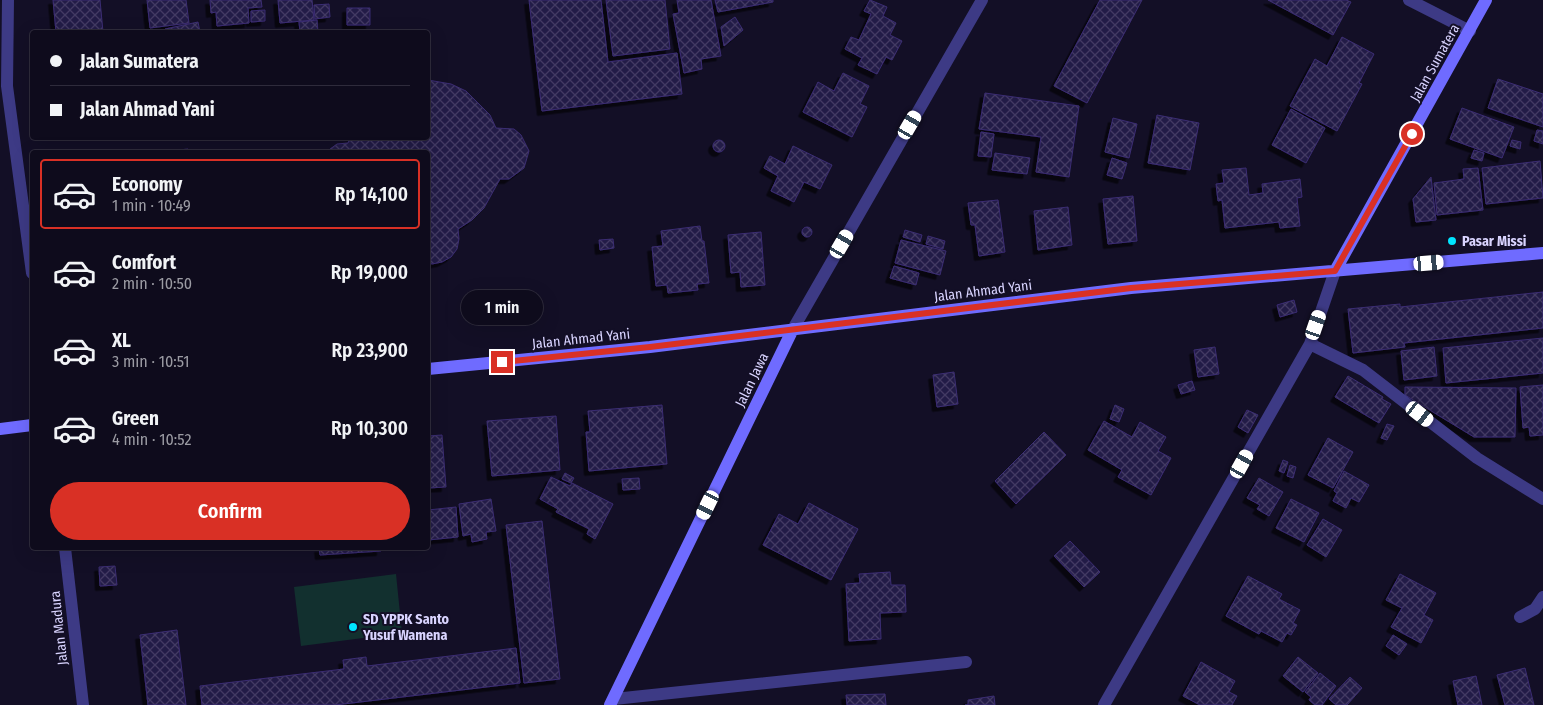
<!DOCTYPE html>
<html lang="en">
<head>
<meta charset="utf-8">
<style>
	body { margin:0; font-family:"Fira Sans Condensed",sans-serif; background:#171425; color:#f1f3f6; height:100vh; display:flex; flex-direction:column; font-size:19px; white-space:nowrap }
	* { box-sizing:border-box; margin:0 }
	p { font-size:16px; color:#9b9ba3 }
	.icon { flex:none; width:28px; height:28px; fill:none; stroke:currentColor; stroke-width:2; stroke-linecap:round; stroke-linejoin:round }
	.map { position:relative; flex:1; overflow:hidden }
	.details { position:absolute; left:30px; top:150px; width:400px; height:400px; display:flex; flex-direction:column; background:#0e0b1c; border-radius:5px; box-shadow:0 5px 20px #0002,0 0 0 1px #2e2b3b }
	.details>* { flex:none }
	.top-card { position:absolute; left:30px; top:30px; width:400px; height:110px; border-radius:5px; box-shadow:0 5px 20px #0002,0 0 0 1px #2e2b3b; display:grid; align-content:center; height:110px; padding:0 20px; background:#0e0b1c }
	.end { position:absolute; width:22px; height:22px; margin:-11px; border:6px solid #d93025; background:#fff; box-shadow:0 0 0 2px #fff }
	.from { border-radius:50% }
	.bubble { position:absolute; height:35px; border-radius:18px; background:#0e0b1c; box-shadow:0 5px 20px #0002,0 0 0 1px #2e2b3b; font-size:16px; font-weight:600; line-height:35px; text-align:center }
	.car { position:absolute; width:15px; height:30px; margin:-15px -8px; border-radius:6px; box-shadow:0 0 4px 1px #0007; background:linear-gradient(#fff 24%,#345 0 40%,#fff 0 76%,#345 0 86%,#fff 0) }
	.top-card b { display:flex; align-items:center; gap:18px; height:48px; font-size:19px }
	.top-card b+b { border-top:1px solid #2e2b3b }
	.top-card i { width:12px; height:12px; background:#f1f3f6 }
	ul { padding:9px 0 0; list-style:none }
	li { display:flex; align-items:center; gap:15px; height:70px; margin:0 10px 8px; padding:0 10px; border:2px solid transparent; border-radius:5px }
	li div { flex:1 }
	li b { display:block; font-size:19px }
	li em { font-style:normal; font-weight:600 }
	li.active { border-color:#d93025 }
	li>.icon { width:45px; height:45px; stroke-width:1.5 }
	.action { display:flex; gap:10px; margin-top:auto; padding:10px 20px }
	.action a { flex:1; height:58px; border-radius:30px; background:#d93025; color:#fff; font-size:20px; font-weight:600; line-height:58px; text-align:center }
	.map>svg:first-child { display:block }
</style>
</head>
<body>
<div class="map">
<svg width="1543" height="705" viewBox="0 0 1543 705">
	<defs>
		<pattern id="building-cross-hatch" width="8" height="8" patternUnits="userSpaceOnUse" patternTransform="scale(1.25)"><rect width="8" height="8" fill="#241b47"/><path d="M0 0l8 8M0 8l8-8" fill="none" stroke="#433b63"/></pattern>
		<filter id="shadow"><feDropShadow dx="-4.5" dy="4.5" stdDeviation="0" flood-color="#0009"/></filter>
	</defs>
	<rect width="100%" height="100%" fill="#130f26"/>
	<!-- green -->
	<path fill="#12302f" d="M396,574L402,633L301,646L294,587Z"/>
	<!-- building -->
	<path fill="url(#building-cross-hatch)" stroke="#3b2d73" filter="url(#shadow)" d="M53,0H100L103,32H56Z
		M147,0H186L189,23L150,28Z
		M210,0H261L262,7L248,8L249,23L217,26L216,12L211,13Z
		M278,0H312L314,20L280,23Z
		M529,0H601L608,62L677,53L682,94L542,111Z
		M606,0H665L670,49L613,56Z
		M677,0H711L721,56L701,59L702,69L684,73L673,14L679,13Z
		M715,0H773V2L718,12Z
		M870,0L887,7L883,16L896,23L890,35L902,41L892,60L886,57L877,74L858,65L862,58L845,49L851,37L859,40L871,14L864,11Z
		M1100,0H1142L1087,103L1054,86Z
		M1268,0H1346L1351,2L1333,35Z
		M329,4L330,17L315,19L314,5Z
		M347,8H370V25H347Z
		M265,10V21L251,22V11Z
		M735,17L743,30L724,46L721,27Z
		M317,20L318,32H300L299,22Z
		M198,22L200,32H166L165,29Z
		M1342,37L1374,54L1359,83L1362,84L1337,131L1290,106L1315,59L1327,66Z
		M843,73L869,86L860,104L867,107L852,137L803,112L818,82L834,91Z
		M1498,79L1543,94V127L1488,108Z
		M428,80L451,84L466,91L490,115L496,128L514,129L521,135L529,151L524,168L509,179H500L484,208L472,220L458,229L459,239L457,249L451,257L442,262L432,264L428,262V152H326L337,144L348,143L350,138H428Z
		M985,93L1079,106L1069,177L1036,172L1041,137L979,129Z
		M1462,108L1514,127L1502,158L1450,139Z
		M1291,109L1325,128L1306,163L1272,145Z
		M1157,115L1199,123L1190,170L1148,163Z
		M1113,118L1137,124L1129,158L1105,152Z
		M1537,130L1543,131V144L1534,141Z
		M981,132L994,134L991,157L978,156Z
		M1512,140L1521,142L1520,149L1510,146Z
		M713 146a6 6 0 1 1 12 0a6 6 0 1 1-12 0Z
		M793,146L832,165L820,189L804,182L794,202L771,191L778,176L764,168L770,156L785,164Z
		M188,149V152H158Z
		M1474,150L1484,153L1482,161L1471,158Z
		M995,153L1030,158L1027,174L992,170Z
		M1112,158L1127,163L1122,179L1107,175Z
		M1540,161L1543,198L1486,204L1482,168Z
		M1246,168L1249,195L1263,193L1262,184L1300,179L1302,197L1297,198L1300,226L1280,228L1279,222L1225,228L1222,200L1218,201L1216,184L1224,183L1222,170Z
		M1478,168L1483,210L1437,215L1434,183L1464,179L1463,169Z
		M1431,177L1436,220L1416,222L1413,199Z
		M1133,196L1137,241L1108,244L1103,199Z
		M998,200L1005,252L979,256L975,225H971L968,203Z
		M1068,207L1072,245L1038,250L1034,211Z
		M700,226L702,241H704L709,283L697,284L698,290L668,293L667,285L656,286L652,247L663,246L661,231Z
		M802 232a5 5 0 1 1 10 0a5 5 0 1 1-10 0Z
		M905,230L922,235L920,242L903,237Z
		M761,232L765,285L741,287L740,272L731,273L728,235Z
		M928,236L945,241L943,249L926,244Z
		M613,239L614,248L600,250L599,240Z
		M901,240L946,251L940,275L895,263Z
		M894,266L919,273L916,285L890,278Z
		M490,292L492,305L478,307L476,294Z
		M1543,292V328L1404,343L1405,347L1353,353L1348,309L1400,304V307Z
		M1294,300L1297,312L1280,317L1277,305Z
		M1543,338V373L1446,383L1443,348Z
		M1215,347L1219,374L1198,377L1194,350Z
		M1434,347L1437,376L1404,380L1401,351Z
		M954,372L958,404L937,407L933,375Z
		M1348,376L1383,397L1382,399L1391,404L1379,423L1335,397Z
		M1192,381L1195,390L1181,394L1178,385Z
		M1543,385V435L1530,436L1529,427L1523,428L1520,387Z
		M1405,387L1516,388L1515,437H1474L1405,395Z
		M662,405L667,464L589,471L586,432H590L588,411Z
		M1115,405L1124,409L1119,422L1110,419Z
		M1247,410L1258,415L1248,433L1238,427Z
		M556,416L560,470L492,476L487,421Z
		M1104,421L1132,437L1140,422L1166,437L1158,451L1171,458L1151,495L1118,477L1122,470L1088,450Z
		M1387,424L1394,426L1387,440L1381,438Z
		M1044,432L1066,455L1016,504L995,481Z
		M442,435L446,487L428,488V436Z
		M1328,438L1353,452L1333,488L1308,475Z
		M1283,460L1288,462L1284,473L1279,471Z
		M1290,465L1296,467L1293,478L1287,476Z
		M1344,471L1369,485L1359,502L1351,498L1346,508L1333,501L1337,493L1334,491Z
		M565,473L574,478L571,483L562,479Z
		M551,477L570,486L572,483L613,504L595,539L587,534L589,529L556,512L558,509L540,499Z
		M639,478L640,489L623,490L622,479Z
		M1259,478L1283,492L1269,516L1257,509L1260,505L1247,498Z
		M491,499L496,531L486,532L487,539L472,542L471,534L463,536L459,504Z
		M1291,499L1319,513L1304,542L1276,528Z
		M809,503L858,529L831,580L763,545L779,514L798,524Z
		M456,507L458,537L428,540V510Z
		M1323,519L1342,530L1326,557L1307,545Z
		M542,521L560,679L524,683L506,525Z
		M1070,541L1100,572L1084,587L1054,556Z
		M319,548H381V551L320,555Z
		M115,566L117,585L100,586L99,567Z
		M890,572L891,585H905L906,612L880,613L881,639L849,641L846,584L860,583L859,574Z
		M1400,574L1436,593L1424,615L1433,620L1421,643L1391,627L1402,608L1386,600Z
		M1248,576L1282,594L1279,599L1300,610L1293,623L1297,625L1291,635L1287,633L1282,642L1261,631L1259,634L1226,616Z
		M177,630L186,705H148L140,635Z
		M1393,635L1407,644L1399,655L1386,646Z
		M516,648L520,683L335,705H202L200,686L344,669L343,660L366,657L367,666Z
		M1298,657L1318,673L1303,692L1283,676Z
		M1201,662L1235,681L1229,692L1237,696L1232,705H1200L1183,696Z
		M1525,668L1534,705H1505L1497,675Z
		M1320,673L1336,686L1322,705H1315L1309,700L1311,697L1305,692Z
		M1476,676L1482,705H1458L1453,681Z
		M1350,677L1362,688L1347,705H1336L1329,699Z
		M885,694L886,705H847L846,695Z
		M994,696L995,705H965H968V700Z"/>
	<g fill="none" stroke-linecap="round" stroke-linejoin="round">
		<!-- lane -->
		<path stroke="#3d3a85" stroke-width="12" d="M614,699L966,662"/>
		<!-- street -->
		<path stroke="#3d3a85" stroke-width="12" d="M8,0L7,86L32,273
			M1409,0L1470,31
			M793,329L982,0
			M1310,344L1363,370L1477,458L1543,499
			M65,548L83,705
			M1520,617L1535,609L1543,597
			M1104,705L1310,344L1335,271"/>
		<!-- secondary -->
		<path stroke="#6f6bff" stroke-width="12" d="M1335,271L1486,0
			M428,369L650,347L1131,288L1543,253
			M0,429L32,425
			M610,705L793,329"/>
	</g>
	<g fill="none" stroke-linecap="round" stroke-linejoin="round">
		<!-- route -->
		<path stroke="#d93025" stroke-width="6" d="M502,362L650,347L1131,288L1335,271L1412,134"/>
	</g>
	<!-- markers -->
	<g fill="#00e5ff" stroke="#130f26" stroke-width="2">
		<circle cx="1452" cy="241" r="5"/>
		<circle cx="353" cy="627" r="5"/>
	</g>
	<g text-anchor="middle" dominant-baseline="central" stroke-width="4" stroke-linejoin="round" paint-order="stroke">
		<!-- street labels -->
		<g font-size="14" fill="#d9d4ff" stroke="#130f26">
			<text transform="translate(1435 63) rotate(-61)">Jalan Sumatera</text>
			<text transform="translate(983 291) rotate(-7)">Jalan Ahmad Yani</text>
			<text transform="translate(581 339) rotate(-6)">Jalan Ahmad Yani</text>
			<text transform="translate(752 380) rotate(-64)">Jalan Jawa</text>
			<text transform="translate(59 628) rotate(-96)">Jalan Madura</text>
		</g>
		<!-- poi labels -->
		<g font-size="14" font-weight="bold" fill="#d9d4ff" stroke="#130f26" text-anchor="start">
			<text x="1462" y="241">Pasar Missi</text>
			<text x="363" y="619">SD YPPK Santo<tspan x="363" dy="16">Yusuf Wamena</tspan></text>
		</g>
	</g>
</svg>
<i class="end from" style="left:1412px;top:134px"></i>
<i class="end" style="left:502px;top:362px"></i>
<div class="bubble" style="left:461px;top:290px;width:82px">1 min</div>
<i class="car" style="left:910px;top:125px;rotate:30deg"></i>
<i class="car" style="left:842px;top:244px;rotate:30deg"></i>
<i class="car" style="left:1429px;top:263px;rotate:85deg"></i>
<i class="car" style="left:1316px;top:325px;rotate:19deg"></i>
<i class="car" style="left:1420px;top:414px;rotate:128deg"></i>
<i class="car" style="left:1242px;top:464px;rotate:29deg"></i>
<i class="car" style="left:708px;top:505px;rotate:206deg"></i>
<div class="top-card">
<b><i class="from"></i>Jalan Sumatera</b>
<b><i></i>Jalan Ahmad Yani</b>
</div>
<section class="details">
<ul>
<li class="active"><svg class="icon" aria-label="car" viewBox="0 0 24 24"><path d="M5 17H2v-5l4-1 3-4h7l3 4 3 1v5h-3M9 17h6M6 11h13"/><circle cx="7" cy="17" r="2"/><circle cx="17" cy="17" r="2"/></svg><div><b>Economy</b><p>1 min · 10:49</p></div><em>Rp 14,100</em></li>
<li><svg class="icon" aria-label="car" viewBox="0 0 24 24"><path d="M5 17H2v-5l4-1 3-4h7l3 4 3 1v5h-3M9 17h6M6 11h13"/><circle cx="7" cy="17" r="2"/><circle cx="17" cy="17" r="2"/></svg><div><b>Comfort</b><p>2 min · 10:50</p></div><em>Rp 19,000</em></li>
<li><svg class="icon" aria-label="car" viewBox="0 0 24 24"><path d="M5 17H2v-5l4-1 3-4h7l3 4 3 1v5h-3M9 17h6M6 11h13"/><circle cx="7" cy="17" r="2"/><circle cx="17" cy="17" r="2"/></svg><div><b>XL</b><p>3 min · 10:51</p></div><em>Rp 23,900</em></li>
<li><svg class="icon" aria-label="car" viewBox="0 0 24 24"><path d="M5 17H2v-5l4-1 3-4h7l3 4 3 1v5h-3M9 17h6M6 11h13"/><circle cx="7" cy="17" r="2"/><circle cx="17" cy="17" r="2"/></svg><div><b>Green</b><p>4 min · 10:52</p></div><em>Rp 10,300</em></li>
</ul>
<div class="action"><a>Confirm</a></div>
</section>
</div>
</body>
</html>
